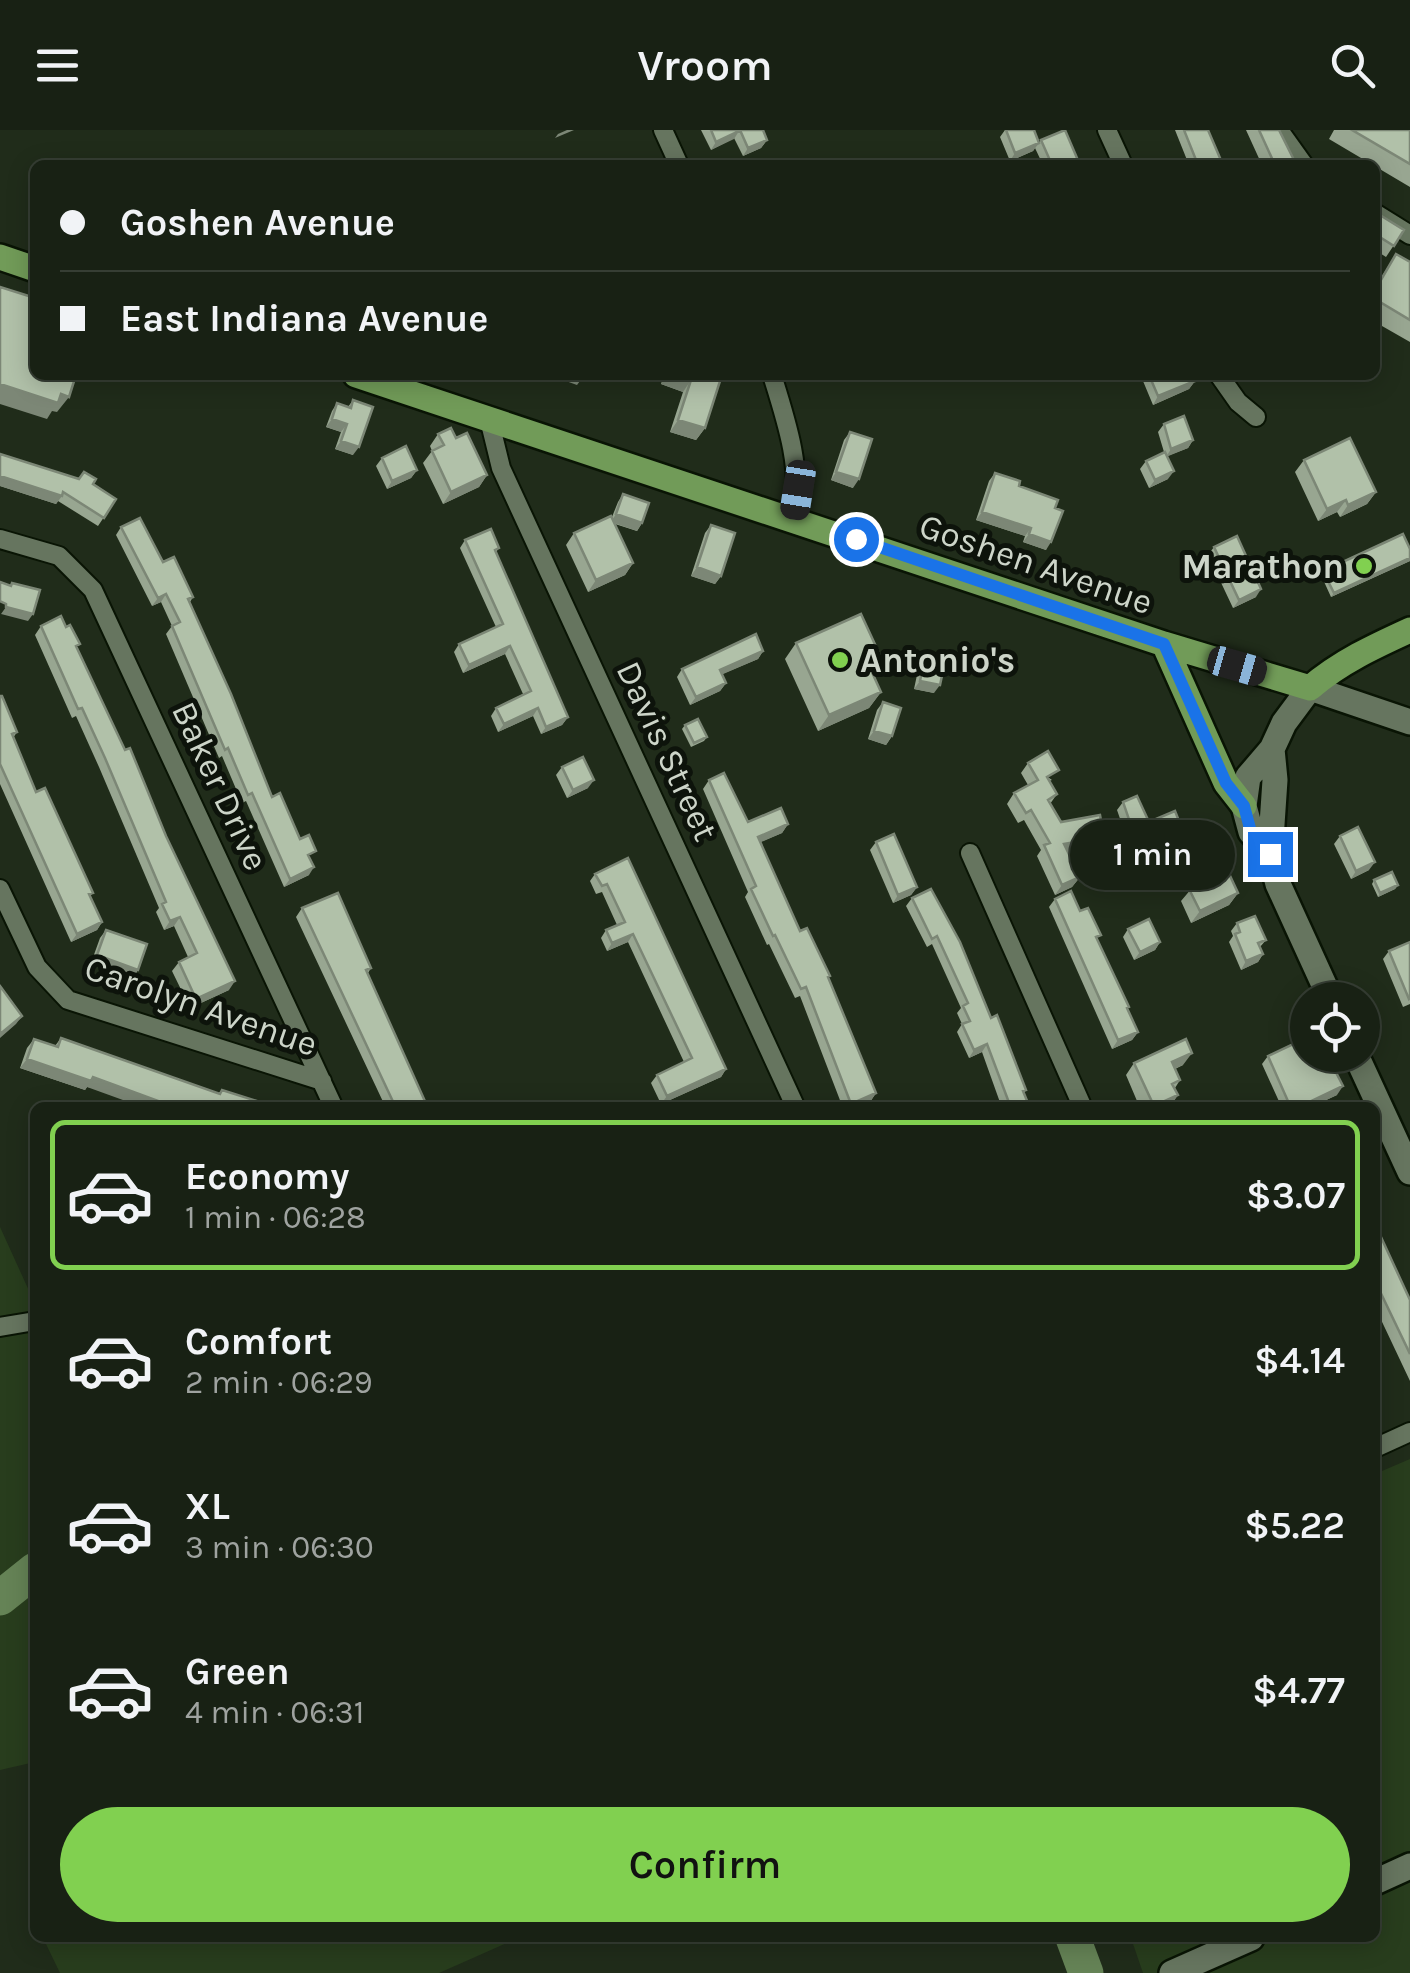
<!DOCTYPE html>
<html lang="en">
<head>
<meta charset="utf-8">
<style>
	body { margin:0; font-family:Karla,sans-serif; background:#21291d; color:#f1f3f6; height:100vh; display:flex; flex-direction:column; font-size:38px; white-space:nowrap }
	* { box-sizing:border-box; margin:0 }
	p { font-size:32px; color:#9fa3a0 }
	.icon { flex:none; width:55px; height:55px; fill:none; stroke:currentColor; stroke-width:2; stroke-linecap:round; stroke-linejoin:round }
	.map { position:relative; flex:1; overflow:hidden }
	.sheet { position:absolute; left:30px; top:972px; width:1350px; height:840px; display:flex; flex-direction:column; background:#182114; border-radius:15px; box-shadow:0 5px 25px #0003,0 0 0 2px #363e34 }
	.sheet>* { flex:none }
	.banner { position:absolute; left:30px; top:30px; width:1350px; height:220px; border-radius:15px; box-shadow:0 5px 25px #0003,0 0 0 2px #363e34; display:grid; align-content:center; height:220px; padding:0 30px; background:#182114 }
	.buttons { position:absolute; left:1290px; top:852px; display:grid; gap:20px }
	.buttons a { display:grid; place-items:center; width:90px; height:90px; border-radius:50%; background:#182114; box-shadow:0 5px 25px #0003,0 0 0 2px #363e34; font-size:50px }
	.end { position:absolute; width:45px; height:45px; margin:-22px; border:12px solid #1a73e8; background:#fff; box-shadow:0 0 0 5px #fff }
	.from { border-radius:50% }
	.bubble { position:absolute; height:70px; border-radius:35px; background:#182114; box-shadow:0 5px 25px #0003,0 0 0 2px #363e34; font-size:32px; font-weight:600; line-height:70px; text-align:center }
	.car { position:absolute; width:30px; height:60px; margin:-30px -15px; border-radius:12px; box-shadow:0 0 8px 2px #0007; background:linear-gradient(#222 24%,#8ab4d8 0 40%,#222 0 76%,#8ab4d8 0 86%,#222 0) }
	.banner b { display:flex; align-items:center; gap:35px; height:95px; font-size:38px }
	.banner b+b { border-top:2px solid #363e34 }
	.banner i { width:25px; height:25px; background:#f1f3f6 }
	ul { padding:18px 0 0; list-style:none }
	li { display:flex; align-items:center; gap:30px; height:150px; margin:0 20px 15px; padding:0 10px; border:5px solid transparent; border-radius:15px }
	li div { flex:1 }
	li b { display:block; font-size:38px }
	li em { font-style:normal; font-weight:600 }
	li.on { border-color:#81d050 }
	li>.icon { width:90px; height:90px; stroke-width:1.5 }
	.action { display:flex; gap:20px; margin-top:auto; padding:20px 30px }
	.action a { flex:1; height:115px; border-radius:60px; background:#81d050; color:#111; font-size:40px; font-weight:600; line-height:115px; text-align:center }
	header { display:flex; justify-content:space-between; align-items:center; height:130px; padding:0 30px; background:#182114; font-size:45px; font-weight:600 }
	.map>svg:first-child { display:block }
</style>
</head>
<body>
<header><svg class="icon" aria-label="menu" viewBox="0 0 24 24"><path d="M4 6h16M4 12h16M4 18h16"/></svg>Vroom<svg class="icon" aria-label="search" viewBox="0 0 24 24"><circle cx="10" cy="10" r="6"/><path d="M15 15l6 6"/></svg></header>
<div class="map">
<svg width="1410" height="1843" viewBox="0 0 1410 1843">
	<rect width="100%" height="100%" fill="#202c1a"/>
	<!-- green -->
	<path fill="#283d1d" d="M0,1097L35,1174V1632L0,1640Z
		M1410,1329V1843H1143L1131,1808H1375V1344Z
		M48,1808H507L509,1812L439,1843H60L46,1814Z"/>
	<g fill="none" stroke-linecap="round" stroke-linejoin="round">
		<!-- river -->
		<path stroke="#658356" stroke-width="35" d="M0,1468L35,1440
			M1073,1808L1086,1843"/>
		<!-- street casing -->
		<g stroke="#091404" stroke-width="22">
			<path id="street" d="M663,0L679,35
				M1107,0L1123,35
				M1279,0L1304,35
				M1375,83L1410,105
				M772,245C787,293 802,338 794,388
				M1219,245L1238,272L1256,287
				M489,289L501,338L796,978
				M0,409L59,426L93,460L334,978
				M970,723L1083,978
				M0,759L37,837L68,870L322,951
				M0,1197L35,1191
				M1375,1318L1410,1302"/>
		</g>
		<!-- secondary casing -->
		<g stroke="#091404" stroke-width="30">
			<path id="secondary" d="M1272,619L1275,650L1270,724L1278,754L1331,870
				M1270,724L1251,702L1244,676L1248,647L1272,619L1284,593L1310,558L1410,592
				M1356,925L1410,1042
				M1375,1752L1410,1736
				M1172,1843L1251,1808"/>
		</g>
		<!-- primary casing -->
		<g stroke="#091404" stroke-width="30">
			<path id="primary" d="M0,127L35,139
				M356,245L1164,514L1310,558C1340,532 1375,516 1410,500
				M1164,514L1226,653L1244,676"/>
		</g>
		<!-- street -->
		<use href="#street" stroke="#66755f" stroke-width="18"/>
		<!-- secondary -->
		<use href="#secondary" stroke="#66755f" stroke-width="25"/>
		<!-- primary -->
		<use href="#primary" stroke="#719b58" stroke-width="25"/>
	</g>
	<!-- wall -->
	<path fill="#98a691" d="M701,0H763L767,10L761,18L743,26L734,8L711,20Z
		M1005,0H1034L1039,13L1041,10L1080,35H1043L1035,18L1033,21L1010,31L1000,7Z
		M1175,0H1208L1223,35H1189Z
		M1246,0H1279L1294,30L1302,35H1262Z
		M1334,0H1410V57L1329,9Z
		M1375,82L1404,100L1386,127L1375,120Z
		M1396,124L1410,132V212L1375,192V157Z
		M664,245H716L705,298L696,310L670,302L683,262L661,254Z
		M1147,245H1149L1195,251L1189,259L1153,275L1143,251Z
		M353,270V325L335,319L341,302L326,297L332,281L337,273L348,277Z
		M1164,294L1193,310L1188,318L1167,326L1168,349L1149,358L1140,339L1146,331L1164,322L1158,302Z
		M850,302L853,358L831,350L844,310Z
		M438,304L456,308L487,345L479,357L443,374L423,333L432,321L430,316Z
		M382,328L417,340L411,348L387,359L376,336Z
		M1304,330L1376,362L1367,374L1340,387L1337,382L1318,391L1295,342Z
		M995,343L1055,378L1046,420L1023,412L1025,406L976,390L989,351Z
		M93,354L116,369L98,396L58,371L56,374L0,356Z
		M623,364L642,393L637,401L615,394L633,433L625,445L588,462L566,415L574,403L612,387L618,372Z
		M711,395L721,446L715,454L691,446L705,403Z
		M121,397L163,432L193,467L190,472L272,667L300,709L310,729L309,745L284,757L246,671L242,673L222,626L219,628L166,504L172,496L161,472L152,476L116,405Z
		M465,410L499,418L496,422L568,587L562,595L541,604L533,586L498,602L491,586L496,578L523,564L505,524L463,543L454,522L459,514L496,497L460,418Z
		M1214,417L1256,467L1233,478L1208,425Z
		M1410,419V431L1331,467L1321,445L1323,441Z
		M41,496L77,518L229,860L190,878L172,841L179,832L188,827L174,796L164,800L156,782L159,778L99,637L76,586L72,588L35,505Z
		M796,513L881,562L869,578L818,601L785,529Z
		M763,521L758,529L722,544L726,553L720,561L690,575L677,547L682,539Z
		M926,522L934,563L914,559L920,531Z
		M0,566L17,602L13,608L36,662L93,763L90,766L102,792L97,800L71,812L0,654Z
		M883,572L892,606L886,615L868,609L877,580Z
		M685,595L707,607L704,611L691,617L682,599Z
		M1028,633L1052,650L1049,651L1057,664L1050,674L1061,692L1097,717L1068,722L1080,747L1072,757L1055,765L1037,726L1041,720L1024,690L1018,693L1007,674L1014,663L1028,655L1021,643Z
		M562,637L588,658L567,668L556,645Z
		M709,650L748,692L788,694L782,703L760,712L800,801L828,848L876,963L870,972L856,978H843L800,866L795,868L769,814L767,815L745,767L748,762L703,659Z
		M1123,672L1149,692L1183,701L1178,709L1129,730L1121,712L1126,706L1117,680Z
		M1340,706L1369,740L1351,749L1334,714Z
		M876,712L917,757L911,765L893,773L870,720Z
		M1187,718L1238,763L1229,775L1191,793L1181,771L1192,758L1179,730Z
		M628,728L726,939L721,947L661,974L651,953L657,945L684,932L628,812L607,821L601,808L606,800L617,795L602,762L596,764L590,751L595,744Z
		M1374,750L1398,755L1395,759L1378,767L1372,754Z
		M912,768L991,888L1026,960L1024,963L1030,978H1002L982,922L969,928L957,902L962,894L957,883L961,878L932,814L927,817L906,776Z
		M1055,769L1080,781L1097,810L1129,877L1127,880L1138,902L1132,910L1112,919L1049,777Z
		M302,778L371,838L368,843L428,978H386L296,787Z
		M1237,793L1266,810L1260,817L1263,824L1258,832L1241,840L1229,812L1233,806L1231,801Z
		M1128,799L1160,812L1155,820L1134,830L1123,807Z
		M106,800L138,840L133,848L91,833L100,808Z
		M1410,812V874L1403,877L1383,829L1389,821Z
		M61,908L219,963L222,960L261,978L87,957L85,960L20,938L27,918L34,909L55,916Z
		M1268,926L1337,965L1309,978H1282L1262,934Z
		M1134,933L1183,935L1175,939L1180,950L1175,958L1178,965L1169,977L1140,978L1126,945Z
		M1375,1094L1410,1169V1251L1375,1177Z"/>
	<!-- shaded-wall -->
	<path fill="#7c8776" d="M567,0H574L555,8L558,4Z
		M739,1L734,9L711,20L716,12Z
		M767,10L761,18L743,26L748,18Z
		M1039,13L1033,21L1010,31L1015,23Z
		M549,245H578L583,247L577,255Z
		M667,245H677L691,250L683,262L661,254Z
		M1195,251L1189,259L1153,275L1158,266Z
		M0,254L61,264L69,267L57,282L52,281L47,289L0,274Z
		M332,289L347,294L341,302L326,297Z
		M678,290L705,298L696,310L670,302Z
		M1193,310L1188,318L1166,327L1171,319Z
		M341,311L359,317L353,325L335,319Z
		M417,340L411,348L387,359L392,351Z
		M1174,341L1168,349L1149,358L1155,350Z
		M836,342L859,349L853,358L831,350Z
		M487,345L479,357L443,374L451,362Z
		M0,346L62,366L56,374L0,356Z
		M1376,362L1367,374L1340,387L1348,375Z
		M1346,370L1337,382L1318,391L1327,379Z
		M982,382L1031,398L1025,406L976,390Z
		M616,384L642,393L637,401L611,392Z
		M1029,404L1051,412L1046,420L1023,412Z
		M1410,428V431L1331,467L1334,463Z
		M633,433L625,445L588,462L596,450Z
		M697,437L721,446L715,454L691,446Z
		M1261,459L1256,467L1233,478L1239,470Z
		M166,464L161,472L152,476L158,468Z
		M6,477L33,484L28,491L1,484Z
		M510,516L505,524L463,543L469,535Z
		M763,521L758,529L714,548L720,540Z
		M884,534L872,550L871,540Z
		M920,551L940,555L934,563L914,559Z
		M726,553L720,561L690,575L696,567Z
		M881,562L869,578L818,601L829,585Z
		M538,578L533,586L498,602L504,594Z
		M568,587L562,595L541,604L546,597Z
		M874,601L892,606L886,615L868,609Z
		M594,650L588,658L567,668L573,660Z
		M788,694L782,703L752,716L758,707Z
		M1183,701L1178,709L1129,730L1135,722Z
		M1104,707L1097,717L1057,724L1064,714Z
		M1375,732L1369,740L1351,749L1356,741Z
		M314,737L309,745L284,757L290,749Z
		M1080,747L1072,757L1055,765L1062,755Z
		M1398,755L1395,759L1378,767L1380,763Z
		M917,757L911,765L893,773L898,765Z
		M1238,763L1229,775L1191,793L1200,781Z
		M180,787L174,796L164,800L170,791Z
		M102,792L97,800L71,812L77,804Z
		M633,804L628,812L607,821L612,813Z
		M1160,812L1155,820L1134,830L1140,822Z
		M1263,824L1258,832L1241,840L1246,831Z
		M97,825L138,840L133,848L91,833Z
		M235,851L229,860L190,878L196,869Z
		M22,886L16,894L0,908V904Z
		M1138,902L1132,910L1112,919L1118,910Z
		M987,914L982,922L969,928L974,920Z
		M1192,923L1183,935L1163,944L1172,932Z
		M27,929L93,947L177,978H145L87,957L85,960L20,938Z
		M726,939L721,947L661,974L667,966Z
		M1343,956L1337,965L1309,978H1297Z
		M876,963L870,972L856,978H848L851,974Z
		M1178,965L1169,978H1153L1154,976Z"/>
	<!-- building -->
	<path fill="#b1c1a9" stroke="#7c8776" stroke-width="2.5" d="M711,0H739V1L716,12Z
		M740,0H763L767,10L748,18Z
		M1006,0H1034L1039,13L1015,23Z
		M1065,0L1080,35H1052L1041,10Z
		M1184,0H1208L1223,35H1198Z
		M1259,0H1279L1294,30L1302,35H1275Z
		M1352,0H1410V34Z
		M1375,82L1404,100L1394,116L1375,104Z
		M1396,124L1410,132V190L1375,169V160Z
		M0,157L35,168V245H76L69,267L61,264L58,273L0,254Z
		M677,245H716V246L721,248L705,298L678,290L691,250Z
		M1149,245H1192L1195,251L1158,266Z
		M353,270L373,277L359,317L341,311L347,294L332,289L337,273L351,278Z
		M1184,286L1193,310L1171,319L1164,294Z
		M451,298L456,308L467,303L487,345L451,362L432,321L444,315L438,304Z
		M850,302L872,309L859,349L836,342Z
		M1350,308L1376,362L1348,375L1346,370L1327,379L1304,330Z
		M406,316L417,340L392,351L382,328Z
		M1165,322L1174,341L1155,350L1146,331Z
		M0,324L79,349L84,342L96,349L93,354L116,369L104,388L63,362L62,366L0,346Z
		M995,343L1020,351L1019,356L1058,370L1055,378L1063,381L1051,412L1029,404L1031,398L982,382Z
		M623,364L649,373L642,393L616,384Z
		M611,386L633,433L596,450L574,403Z
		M140,388L163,432L174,427L193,467L188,469L231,564L272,667L280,663L300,709L309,705L316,721L308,725L314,737L290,749L252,663L248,665L228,618L225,620L172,496L180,492L166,464L158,468L121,397Z
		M711,395L735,403L721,446L697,437Z
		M491,399L499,418L495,420L568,587L546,597L538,578L504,594L496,578L531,561L510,516L469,535L459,514L503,494L465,410Z
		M1403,404L1410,419V428L1334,463L1323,441Z
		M1237,406L1261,459L1239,470L1214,417Z
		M0,452L11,456L12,453L40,460L33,484L6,477V474L0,471Z
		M861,484L884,534L871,540L881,562L829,585L796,513Z
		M61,486L66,497L70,495L80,514L76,516L125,620L130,618L166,706L235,851L196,869L179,832L197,823L180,787L170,791L162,774L166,772L105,628L82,578L78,579L41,496Z
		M756,504L763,521L720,540L726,553L696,567L682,539Z
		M926,522L946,527L940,555L920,551Z
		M0,566H2L17,602L12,604L36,662L45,658L93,763L89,764L102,792L77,804L0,634Z
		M883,572L901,578L892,606L874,601Z
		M698,589L707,607L694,613L685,595Z
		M1048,621L1059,640L1047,647L1057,664L1048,670L1061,692L1100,685L1104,707L1064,714L1080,747L1062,755L1044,715L1050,713L1031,680L1026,683L1014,663L1038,650L1028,633Z
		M583,627L594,650L573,660L562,637Z
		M724,643L748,692L781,678L788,694L758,707L800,801L807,798L830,846L828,847L876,963L851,974L806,857L801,859L775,805L773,806L751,759L756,756L709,650Z
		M1137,666L1149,692L1175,681L1183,701L1135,722L1127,704L1133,701L1123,672Z
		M1358,697L1375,732L1356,741L1340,706Z
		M894,704L917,757L898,765L876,712Z
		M1212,707L1238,763L1200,781L1189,759L1203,753L1187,718Z
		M628,728L726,939L667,966L657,945L692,928L633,804L612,813L606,800L625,792L607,754L602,756L595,744Z
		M1392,742L1398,755L1380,763L1374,750Z
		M931,759L960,812L991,888L997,885L1026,960L1023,961L1030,978H1011L987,914L974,920L962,894L970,891L963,876L968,873L937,806L932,809L912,768Z
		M1071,761L1080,781L1088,778L1101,805L1096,807L1129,877L1127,878L1138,902L1118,910L1055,769Z
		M338,763L371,838L366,840L428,978H396L302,778Z
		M1255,786L1266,810L1258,813L1263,824L1246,831L1235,804L1240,802L1237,793Z
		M1149,789L1160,812L1140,822L1128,799Z
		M106,800L147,814L138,840L97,825Z
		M1410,812V868L1409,869L1389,821Z
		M0,856L22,886L0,904Z
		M1308,907V925H1327L1343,956L1297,978H1291L1268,926Z
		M61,908L220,964L222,960L263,973L261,978H177L93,947L91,951L27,929L34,909L58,917Z
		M1186,909L1192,923L1172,932L1180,950L1172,954L1178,965L1154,976L1134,933Z
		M1375,1094L1410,1170V1224L1375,1151Z"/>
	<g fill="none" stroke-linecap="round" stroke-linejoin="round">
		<!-- route -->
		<path stroke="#1a73e8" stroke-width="12" d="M856,409L1164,514L1226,653L1244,676L1251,702L1270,724"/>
	</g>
	<!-- markers -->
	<g fill="#81d050" stroke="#0d130b" stroke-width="4">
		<circle cx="1364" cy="436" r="10"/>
		<circle cx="840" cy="530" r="10"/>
	</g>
	<g text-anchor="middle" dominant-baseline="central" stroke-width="10" stroke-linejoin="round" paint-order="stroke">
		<!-- street labels -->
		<g font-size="35" fill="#cdd5c9" stroke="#0d130b">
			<text transform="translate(1036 434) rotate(19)">Goshen Avenue</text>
			<text transform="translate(667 621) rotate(65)">Davis Street</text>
			<text transform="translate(220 656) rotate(65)">Baker Drive</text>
			<text transform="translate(201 876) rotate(19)">Carolyn Avenue</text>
		</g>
		<!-- poi labels -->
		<g font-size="35" font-weight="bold" fill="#cdd5c9" stroke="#0d130b" text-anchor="end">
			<text x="1344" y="436">Marathon</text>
			<text x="860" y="530" text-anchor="start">Antonio's</text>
		</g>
	</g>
</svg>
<div class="buttons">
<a><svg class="icon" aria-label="locate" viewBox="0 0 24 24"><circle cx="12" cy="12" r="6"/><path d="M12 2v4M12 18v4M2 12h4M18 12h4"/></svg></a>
</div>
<i class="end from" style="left:856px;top:409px"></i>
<i class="end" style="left:1270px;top:724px"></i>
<div class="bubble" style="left:1070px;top:690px;width:165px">1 min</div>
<i class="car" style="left:798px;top:360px;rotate:189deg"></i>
<i class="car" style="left:1237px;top:536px;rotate:106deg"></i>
<div class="banner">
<b><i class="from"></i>Goshen Avenue</b>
<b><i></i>East Indiana Avenue</b>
</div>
<section class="sheet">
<ul>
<li class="on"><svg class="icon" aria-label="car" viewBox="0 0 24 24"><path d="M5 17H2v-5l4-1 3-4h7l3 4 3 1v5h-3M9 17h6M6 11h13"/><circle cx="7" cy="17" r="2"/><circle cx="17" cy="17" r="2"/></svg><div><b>Economy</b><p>1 min · 06:28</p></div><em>$3.07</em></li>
<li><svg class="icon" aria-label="car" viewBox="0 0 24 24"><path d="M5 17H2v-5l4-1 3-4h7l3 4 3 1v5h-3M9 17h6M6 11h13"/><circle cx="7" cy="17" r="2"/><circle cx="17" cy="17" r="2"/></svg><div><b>Comfort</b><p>2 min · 06:29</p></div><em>$4.14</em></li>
<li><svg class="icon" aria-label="car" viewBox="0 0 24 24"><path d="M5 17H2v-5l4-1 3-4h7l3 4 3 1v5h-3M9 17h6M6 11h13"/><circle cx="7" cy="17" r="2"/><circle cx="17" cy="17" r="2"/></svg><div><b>XL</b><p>3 min · 06:30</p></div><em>$5.22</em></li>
<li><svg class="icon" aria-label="car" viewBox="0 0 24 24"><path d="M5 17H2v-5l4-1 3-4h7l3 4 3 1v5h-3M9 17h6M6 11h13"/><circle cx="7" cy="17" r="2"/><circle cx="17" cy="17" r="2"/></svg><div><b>Green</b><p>4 min · 06:31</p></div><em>$4.77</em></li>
</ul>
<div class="action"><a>Confirm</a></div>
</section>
</div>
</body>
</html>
